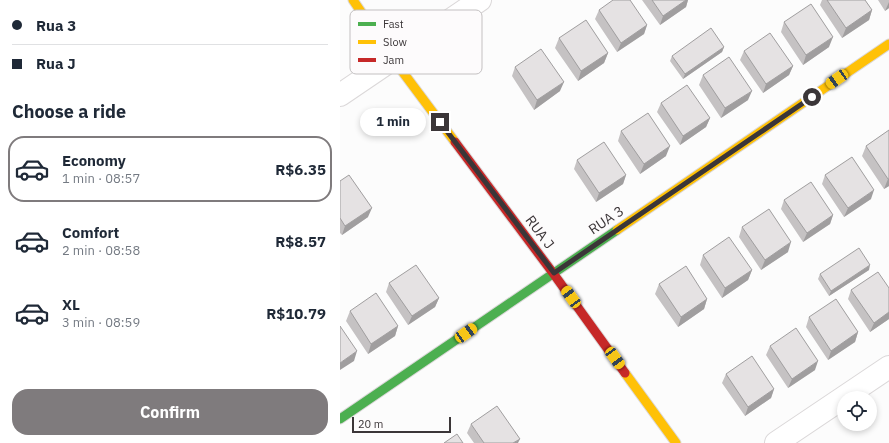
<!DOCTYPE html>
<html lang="en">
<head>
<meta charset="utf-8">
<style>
	body { margin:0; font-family:"IBM Plex Sans",sans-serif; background:#f2f2f3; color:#1f2937; height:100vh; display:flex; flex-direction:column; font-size:15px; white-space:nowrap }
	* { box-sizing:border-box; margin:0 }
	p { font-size:13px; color:#747a83 }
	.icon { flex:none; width:22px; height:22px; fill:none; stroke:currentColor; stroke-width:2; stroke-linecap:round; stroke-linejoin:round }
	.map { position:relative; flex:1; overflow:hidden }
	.drawer { display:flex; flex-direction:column; background:#fff; width:340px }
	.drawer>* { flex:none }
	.guide { display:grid; align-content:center; height:88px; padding:0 12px; background:#fff }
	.controls { position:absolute; left:497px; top:391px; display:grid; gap:8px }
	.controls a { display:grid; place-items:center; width:40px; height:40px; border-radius:50%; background:#fff; box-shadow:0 2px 6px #0003; font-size:20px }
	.scale { position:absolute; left:12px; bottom:10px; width:99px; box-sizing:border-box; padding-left:4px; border:2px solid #3b3638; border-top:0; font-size:11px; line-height:14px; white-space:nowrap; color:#3b3638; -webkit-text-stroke:3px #fdfbfc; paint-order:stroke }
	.end { position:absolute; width:18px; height:18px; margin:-9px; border:5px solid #3b3638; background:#fff; box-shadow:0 0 0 2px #fff }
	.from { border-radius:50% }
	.bubble { position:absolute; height:28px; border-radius:14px; background:#fff; box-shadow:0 2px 6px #0003; font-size:13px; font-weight:800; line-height:28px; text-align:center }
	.car { position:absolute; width:12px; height:24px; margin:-12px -6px; border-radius:5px; box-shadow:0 0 3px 1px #0007; background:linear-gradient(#f5c518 24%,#345 0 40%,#f5c518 0 76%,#345 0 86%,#f5c518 0) }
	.guide b { display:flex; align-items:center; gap:14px; height:38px; font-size:15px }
	.guide b+b { border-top:1px solid #e0e1e3 }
	.guide i { width:10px; height:10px; background:#1f2937 }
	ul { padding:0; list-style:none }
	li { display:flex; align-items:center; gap:12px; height:66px; margin:0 8px 6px; padding:0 4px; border:2px solid transparent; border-radius:16px }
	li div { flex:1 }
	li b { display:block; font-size:15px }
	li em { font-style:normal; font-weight:800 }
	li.current { border-color:#7f7b7d }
	li>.icon { width:36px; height:36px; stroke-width:1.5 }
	h2 { padding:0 12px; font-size:18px; line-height:48px }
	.primary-button { display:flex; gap:8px; margin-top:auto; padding:8px 12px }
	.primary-button a { flex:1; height:46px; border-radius:16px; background:#7f7b7d; color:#fff; font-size:16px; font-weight:800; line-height:46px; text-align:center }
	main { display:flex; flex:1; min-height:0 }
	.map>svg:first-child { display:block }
</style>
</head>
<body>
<main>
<section class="drawer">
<div class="guide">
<b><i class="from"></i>Rua 3</b>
<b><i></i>Rua J</b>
</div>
<h2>Choose a ride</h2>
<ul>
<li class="current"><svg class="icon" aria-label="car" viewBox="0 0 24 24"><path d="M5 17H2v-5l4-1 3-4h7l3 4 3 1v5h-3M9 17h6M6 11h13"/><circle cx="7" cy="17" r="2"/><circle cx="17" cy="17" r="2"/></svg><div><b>Economy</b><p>1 min · 08:57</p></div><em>R$6.35</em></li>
<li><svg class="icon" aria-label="car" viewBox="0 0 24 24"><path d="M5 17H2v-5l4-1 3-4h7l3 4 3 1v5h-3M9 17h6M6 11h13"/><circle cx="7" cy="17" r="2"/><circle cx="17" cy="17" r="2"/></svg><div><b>Comfort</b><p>2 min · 08:58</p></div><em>R$8.57</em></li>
<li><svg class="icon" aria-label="car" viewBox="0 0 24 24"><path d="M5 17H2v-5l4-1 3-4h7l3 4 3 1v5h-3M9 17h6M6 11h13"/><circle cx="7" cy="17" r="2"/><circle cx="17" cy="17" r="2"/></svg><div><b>XL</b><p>3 min · 08:59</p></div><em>R$10.79</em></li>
</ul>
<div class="primary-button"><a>Confirm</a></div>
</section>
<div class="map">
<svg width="549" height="443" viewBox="0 0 549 443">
	<rect width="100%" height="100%" fill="#fcfcfc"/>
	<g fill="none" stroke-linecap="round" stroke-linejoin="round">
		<!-- street casing -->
		<g stroke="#dbd8d9" stroke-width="24">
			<path id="street" d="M0,95L140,0
				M436,443L549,367"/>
		</g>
		<!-- fast casing -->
		<g stroke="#dbd8d9" stroke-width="11">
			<path id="fast" d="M0,419L277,230"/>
		</g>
		<!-- slow casing -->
		<g stroke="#dbd8d9" stroke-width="11">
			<path id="slow" d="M13,0L53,59L115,142
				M277,230L549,44
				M285,373L336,443"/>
		</g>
		<!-- jam casing -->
		<g stroke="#dbd8d9" stroke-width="11">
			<path id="jam" d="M115,142L213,273L285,373"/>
		</g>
		<!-- street -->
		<use href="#street" stroke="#fff" stroke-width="22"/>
		<!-- fast -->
		<use href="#fast" stroke="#4caf50" stroke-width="9"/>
		<!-- slow -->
		<use href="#slow" stroke="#ffc107" stroke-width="9"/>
		<!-- jam -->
		<use href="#jam" stroke="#c62828" stroke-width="9"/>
	</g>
	<!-- wall -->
	<path fill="#c5c2c3" d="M302,0H348L346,7L320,25Z
		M482,0H525L532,10L529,20L502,38L480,5Z
		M538,0H549V8L545,11Z
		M259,10L307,25L304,34L277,52L255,19Z
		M444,22L489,47L463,65L441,32Z
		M219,38L268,53L264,63L238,81L215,48Z
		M384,47L382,52L343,79L330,61L332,56Z
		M404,51L453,66L449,75L423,93L400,60Z
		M175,67L220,91L194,110L172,76Z
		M363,75L408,100L381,118L359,85Z
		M321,103L370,118L366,127L340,145L317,112Z
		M549,130V186L544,189L522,156L526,146Z
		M281,131L326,156L300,174L278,141Z
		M237,160L286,175L283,184L256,202L234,169Z
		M485,175L531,199L504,217L482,184Z
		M0,181L28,217L2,235L0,233Z
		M444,200L493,215L490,224L463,242L441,209Z
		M402,227L448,252L421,270L399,237Z
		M363,255L412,270L408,280L382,298L360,265Z
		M529,270L489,296L478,279L480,274Z
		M49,283L99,298L95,307L68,325L46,292Z
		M319,284L367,299L364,309L338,327L315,294Z
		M549,288V319L530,332L508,299L511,290Z
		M10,311L58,326L55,336L28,354L6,321Z
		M469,317L518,332L515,342L488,360L466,327Z
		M430,346L475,370L448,388L426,355Z
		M386,374L434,389L431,398L405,416L382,383Z
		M131,424L178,443H134L127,433Z"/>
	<!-- shaded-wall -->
	<path fill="#a09e9f" d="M346,0H348L346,7L320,25L323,16Z
		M549,1V8L545,11L549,2Z
		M532,10L529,20L502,38L506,28Z
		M307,25L304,34L277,52L281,43Z
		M493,37L489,47L463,65L466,55Z
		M384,47L382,52L343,79L345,74Z
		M268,53L264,63L238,81L241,71Z
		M453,66L449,75L423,93L426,84Z
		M224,82L220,91L194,110L197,100Z
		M412,91L408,100L381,118L385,108Z
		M370,118L366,127L340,145L343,136Z
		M330,146L326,156L300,174L304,164Z
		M286,175L283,184L256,202L259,193Z
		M548,179H549V186L544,189Z
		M534,190L531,199L504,217L508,208Z
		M32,208L28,217L2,235L5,226Z
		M493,215L490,224L463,242L467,233Z
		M451,242L448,252L421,270L425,260Z
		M530,265L529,270L489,296L491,291Z
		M412,270L408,280L382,298L385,288Z
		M99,298L95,307L68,325L72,316Z
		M367,299L364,309L338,327L341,317Z
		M549,312V319L530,332L534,323Z
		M58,326L55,336L28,354L31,344Z
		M518,332L515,342L488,360L491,351Z
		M17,351L14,361L0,370V363Z
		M478,361L475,370L448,388L452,379Z
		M434,389L431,398L405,416L408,407Z
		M180,439L178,443H173Z"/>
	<!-- building -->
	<path fill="#e5e2e3" stroke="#a09e9f" d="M273,0H290L307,25L281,43L259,10Z
		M312,0H346L323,16Z
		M487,0H525L532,10L506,28Z
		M471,4L493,37L466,55L444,22Z
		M246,20L268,53L241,71L219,38Z
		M371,28L384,47L345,74L332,56Z
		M430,33L453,66L426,84L404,51Z
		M201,49L224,82L197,100L175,67Z
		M389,57L412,91L385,108L363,75Z
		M347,85L370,118L343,136L321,103Z
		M308,113L330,146L304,164L281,131Z
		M549,130V179H548L526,146Z
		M264,142L286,175L259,193L237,160Z
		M512,157L534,190L508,208L485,175Z
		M9,175L32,208L5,226L0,218V181Z
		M471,182L493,215L467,233L444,200Z
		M429,209L451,242L425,260L402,227Z
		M389,237L412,270L385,288L363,255Z
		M519,248L530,265L491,291L480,274Z
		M76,265L99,298L72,316L49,283Z
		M346,266L367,299L341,317L319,284Z
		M538,272L549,288V312L534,323L511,290Z
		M36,293L58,326L31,344L10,311Z
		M496,299L518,332L491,351L469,317Z
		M0,326L17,351L0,363Z
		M456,328L478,361L452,379L430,346Z
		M412,356L434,389L408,407L386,374Z
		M157,406L180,439L173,443H144L131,424Z
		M117,434L123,443H104Z"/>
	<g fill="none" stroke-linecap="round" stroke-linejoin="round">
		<!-- route -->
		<path stroke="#3b3638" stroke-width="5" d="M100,122L214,273L472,97"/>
	</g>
	<g text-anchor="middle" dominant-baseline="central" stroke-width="3.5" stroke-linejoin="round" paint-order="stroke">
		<!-- street labels -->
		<g font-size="14" fill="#3b3638" stroke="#fdfbfc">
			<text transform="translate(266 220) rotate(-34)">RUA 3</text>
			<text transform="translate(200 232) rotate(53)">RUA J</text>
		</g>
	</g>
	<!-- legend -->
	<rect x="10" y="10" width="132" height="64" rx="6" fill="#fdfbfc" stroke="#c3c0c1" stroke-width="1"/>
	<rect x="18" y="22" width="18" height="4" fill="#4caf50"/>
	<rect x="18" y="40" width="18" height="4" fill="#ffc107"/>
	<rect x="18" y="58" width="18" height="4" fill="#c62828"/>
	<g font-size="11" fill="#3b3638">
		<text x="43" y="28">Fast</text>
		<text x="43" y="46">Slow</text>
		<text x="43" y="64">Jam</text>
	</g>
</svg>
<div class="controls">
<a><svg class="icon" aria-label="locate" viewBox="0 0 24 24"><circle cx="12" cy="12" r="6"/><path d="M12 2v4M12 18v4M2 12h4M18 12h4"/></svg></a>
</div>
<div class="scale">20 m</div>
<i class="end from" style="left:472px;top:97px"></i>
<i class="end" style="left:100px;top:122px"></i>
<div class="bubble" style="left:20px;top:108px;width:66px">1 min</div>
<i class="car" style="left:497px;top:79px;rotate:236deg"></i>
<i class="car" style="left:231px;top:297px;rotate:324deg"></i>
<i class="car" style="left:126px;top:333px;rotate:55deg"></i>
<i class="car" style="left:275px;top:358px;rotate:144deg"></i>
</div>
</main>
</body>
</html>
